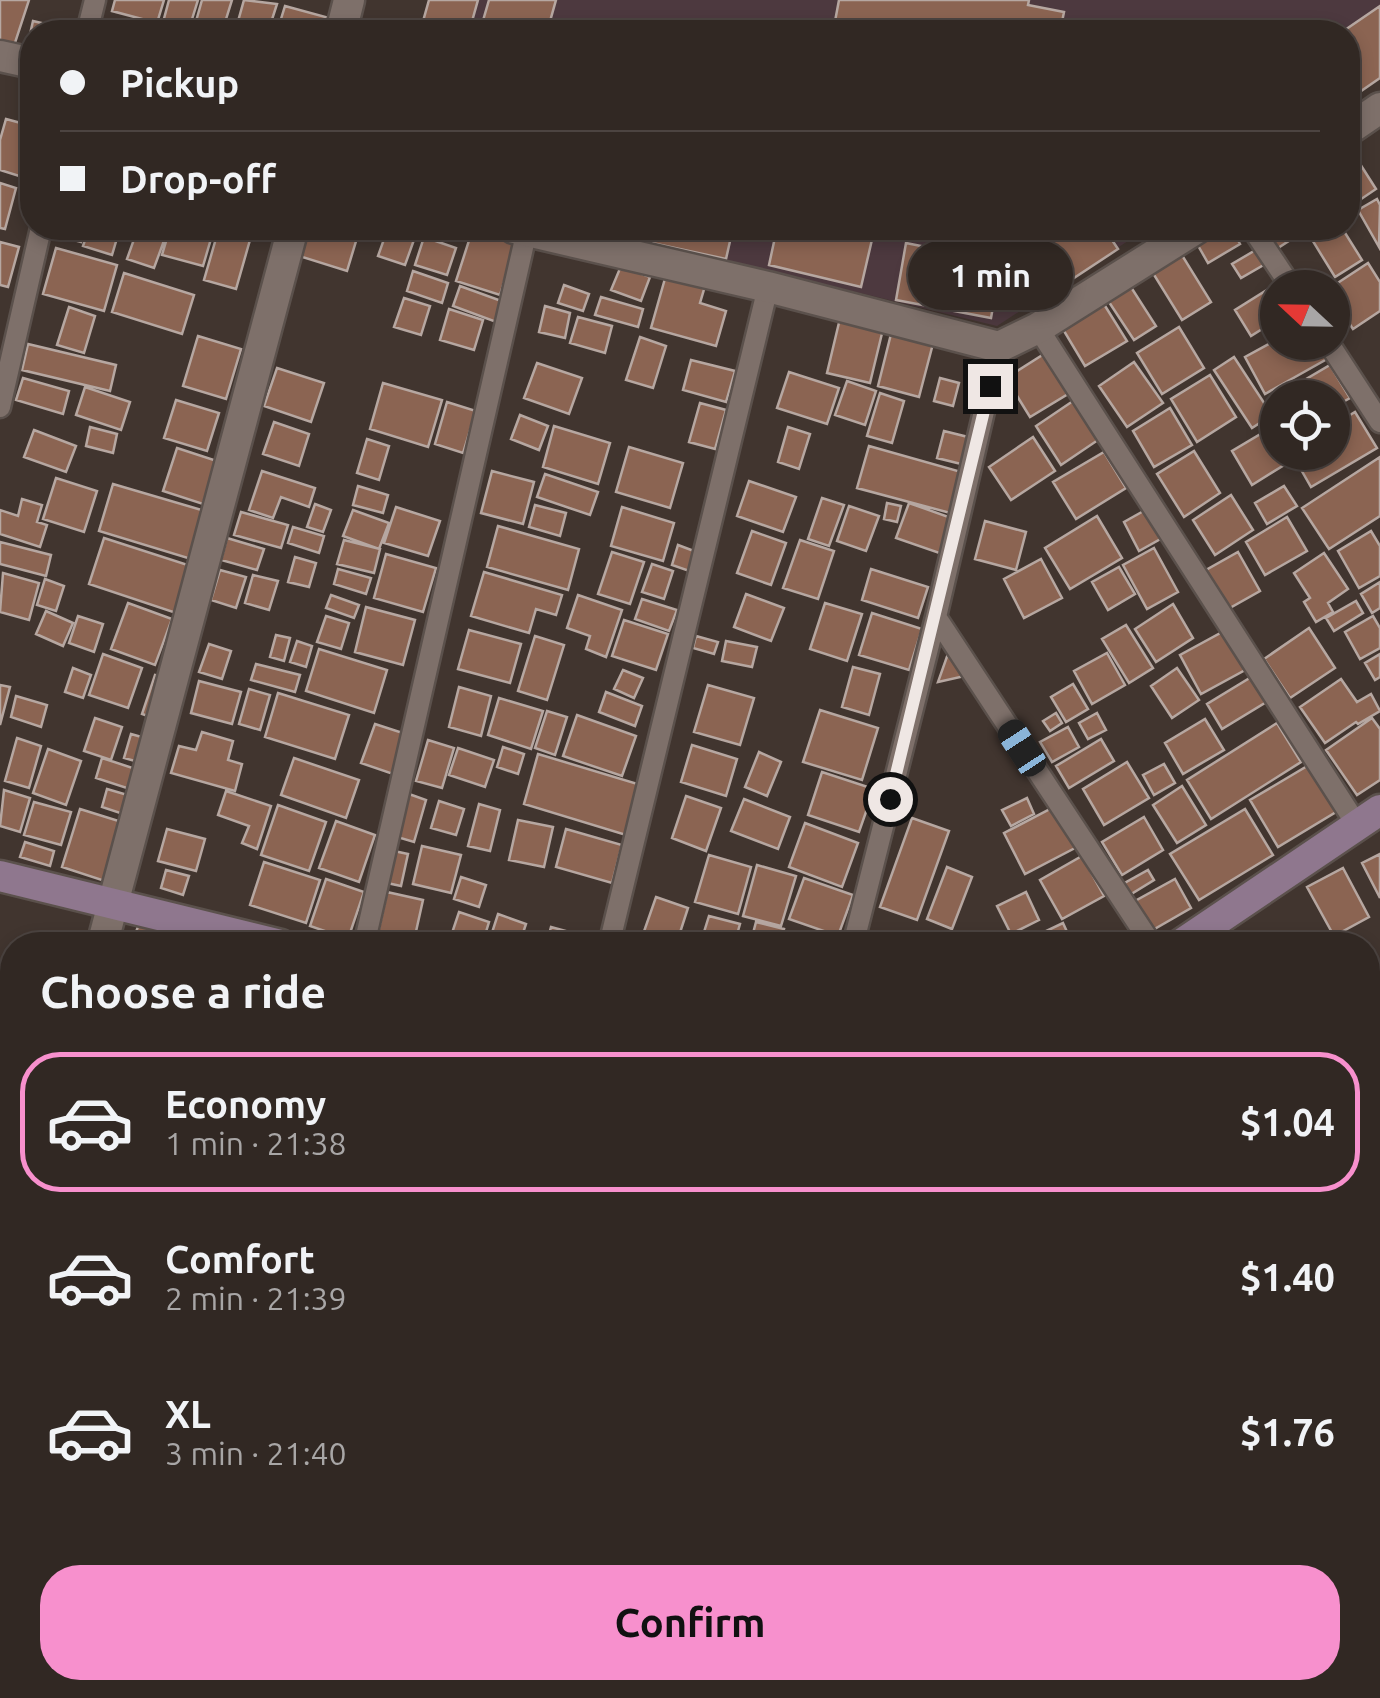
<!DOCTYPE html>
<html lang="en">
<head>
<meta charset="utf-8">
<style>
	body { margin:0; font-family:Ubuntu,sans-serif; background:#39302b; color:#f1f3f6; height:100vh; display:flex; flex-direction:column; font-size:38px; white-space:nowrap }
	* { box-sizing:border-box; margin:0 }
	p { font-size:32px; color:#a8a6a6 }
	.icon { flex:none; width:55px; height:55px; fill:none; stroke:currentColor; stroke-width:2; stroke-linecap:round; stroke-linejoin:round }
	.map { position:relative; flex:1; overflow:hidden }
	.sheet { position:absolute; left:0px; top:932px; width:1380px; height:768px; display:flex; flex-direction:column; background:#312823; border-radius:40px 40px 0 0; box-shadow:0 5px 15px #0003,0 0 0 2px #4c4441 }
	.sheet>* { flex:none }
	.banner { position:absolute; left:20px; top:20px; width:1340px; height:220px; border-radius:40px; box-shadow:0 5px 15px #0003,0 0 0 2px #4c4441; display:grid; align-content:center; height:220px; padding:0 40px; background:#312823 }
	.needle { width:65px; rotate:292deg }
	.fabs { position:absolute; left:1260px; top:270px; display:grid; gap:20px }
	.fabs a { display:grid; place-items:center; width:90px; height:90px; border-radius:50%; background:#312823; box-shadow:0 5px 15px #0003,0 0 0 2px #4c4441; font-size:50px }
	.end { position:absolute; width:45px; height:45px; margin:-22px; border:12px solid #efe7e4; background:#111; box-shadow:0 0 0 5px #111 }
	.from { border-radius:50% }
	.bubble { position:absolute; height:70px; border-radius:35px; background:#312823; box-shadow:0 5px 15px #0003,0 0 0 2px #4c4441; font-size:32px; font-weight:700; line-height:70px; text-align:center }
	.car { position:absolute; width:30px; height:60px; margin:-30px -15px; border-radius:12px; box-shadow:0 0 8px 2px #0007; background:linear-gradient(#222 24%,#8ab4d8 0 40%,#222 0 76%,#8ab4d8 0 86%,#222 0) }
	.banner b { display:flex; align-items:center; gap:35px; height:95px; font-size:38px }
	.banner b+b { border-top:2px solid #4c4441 }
	.banner i { width:25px; height:25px; background:#f1f3f6 }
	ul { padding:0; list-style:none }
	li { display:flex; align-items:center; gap:30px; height:140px; margin:0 20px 15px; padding:0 20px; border:5px solid transparent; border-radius:40px }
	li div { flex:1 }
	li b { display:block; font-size:38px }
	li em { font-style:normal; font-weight:700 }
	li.on { border-color:#f790cd }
	li>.icon { width:90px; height:90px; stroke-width:1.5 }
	h2 { padding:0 40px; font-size:45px; line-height:120px }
	.action { display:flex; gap:20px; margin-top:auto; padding:20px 40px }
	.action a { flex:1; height:115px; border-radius:40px; background:#f790cd; color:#111; font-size:40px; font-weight:700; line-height:115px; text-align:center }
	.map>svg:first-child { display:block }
</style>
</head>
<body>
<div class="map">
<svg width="1380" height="1698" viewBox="0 0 1380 1698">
	<rect width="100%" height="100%" fill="#41352f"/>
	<!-- education -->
	<path fill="#4d393f" d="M475,0H1380V77L1348,98V32H465Z
		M591,228H1148L997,326Z"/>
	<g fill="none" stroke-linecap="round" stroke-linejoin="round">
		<!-- river -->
		<path stroke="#598899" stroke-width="65" d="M1368,1206L1380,1196
			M0,1285L12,1338"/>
	</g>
	<!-- building -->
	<path fill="#8b6452" stroke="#b6a7a1" stroke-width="2.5" d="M0,0H29L12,52L0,48Z
		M115,0H164L157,23L112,11Z
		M169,0H198L188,32L162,26Z
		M202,0H232L222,32H193Z
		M244,0L277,4L268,32H235Z
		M429,0H478L469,32H420Z
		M489,0H556L547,32H514L482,24Z
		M839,0H1029L1028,5L1064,12L1060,32H833Z
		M285,6L333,19L329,32H277Z
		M1380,6V78L1348,100V32H1342Z
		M33,21L80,32H32V53L26,52Z
		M6,119L32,126V180L0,170V140Z
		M1348,145L1376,189L1348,208Z
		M0,183L16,188L5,229L0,228Z
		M1377,199L1380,205L1379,247L1358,210Z
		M61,228H85L81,242L59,236Z
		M89,228H120L112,255L83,246Z
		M138,228L165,238L154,268L127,259Z
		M170,228H199L213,232L203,266L162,255Z
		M219,228H281L277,241L252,233L236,289L204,280Z
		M305,228H360L347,271L296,255Z
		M388,228L415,237L405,265L378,256Z
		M473,228L517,241L500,295L456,281Z
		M632,228H733L726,259L629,238Z
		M777,228H859L874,231L861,287L769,265Z
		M1041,228H1104L1118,249L1033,305L1000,255Z
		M1205,228H1231L1240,244L1208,263L1192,235Z
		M1265,228H1298L1301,233L1278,248Z
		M1328,228H1342L1362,260L1335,277L1311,238Z
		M424,237L456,248L447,275L415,265Z
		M0,242L19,247L8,287L0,285Z
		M906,243L1001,262L991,318L896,300Z
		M56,248L117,265L104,311L43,294Z
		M1259,248L1267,263L1241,278L1232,264Z
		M1180,252L1211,302L1182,320L1151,270Z
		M1368,263L1380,282V311L1353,329L1332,298L1330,288Z
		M621,266L650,277L641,301L611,290Z
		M413,271L448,283L442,303L407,291Z
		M124,273L194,295L182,334L112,312Z
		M666,275L705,286L700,303L726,311L716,346L651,328Z
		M1129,284L1156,326L1134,340L1107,299Z
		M564,285L589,294L583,311L558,303Z
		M460,286L507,303L499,323L453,306Z
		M1270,288L1278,301V319L1251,336L1235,310Z
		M601,297L643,309L638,327L595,315Z
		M404,298L430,306L421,335L394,327Z
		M1102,301L1127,341L1085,366L1061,326Z
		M545,306L570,313L565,338L539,332Z
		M69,307L95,316L84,353L57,345Z
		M449,309L483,320L474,350L440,340Z
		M842,310L885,321L870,383L827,373Z
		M578,317L612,326L605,353L570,343Z
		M893,326L935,336L919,397L878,386Z
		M1179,327L1204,368L1162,394L1137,353Z
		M198,336L241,349L226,399L183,386Z
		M640,337L666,346L653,388L626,380Z
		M1278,339V342H1318L1327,359L1265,394L1245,357Z
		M28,344L116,365L110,391L22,370Z
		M1044,354L1068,394L1030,417L1006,378Z
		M1234,357L1272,415L1252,428L1214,370Z
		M691,360L735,371L726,402L683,390Z
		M1134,362L1163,403L1127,427L1099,386Z
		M537,363L582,378L569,414L524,398Z
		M1330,365L1350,398L1332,408V398H1278V405L1274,398Z
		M277,368L324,383L311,422L264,406Z
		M789,372L839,388L827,424L777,408Z
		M1210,375L1236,417L1197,442L1171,399Z
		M23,378L69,391L63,414L16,400Z
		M940,378L959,383L953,406L934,401Z
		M847,381L876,391L865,425L835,415Z
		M383,383L442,400L428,447L370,429Z
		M85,387L130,402L121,430L76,415Z
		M880,393L904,401L892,443L867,436Z
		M1076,399L1101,438L1061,465L1036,426Z
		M176,400L219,413L207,451L164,438Z
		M447,402L476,411L463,453L435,444Z
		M700,403L726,410L715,449L689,442Z
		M1170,408L1192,445L1154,467L1133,431Z
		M1355,412L1377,448L1311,487L1291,452H1332V426Z
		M520,415L548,426L539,450L511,439Z
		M274,422L309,434L299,466L263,454Z
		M554,426L610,443L598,484L543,467Z
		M90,427L117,434L113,453L86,446Z
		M788,427L810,434L799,469L778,462Z
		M1269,429L1278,443V452H1283L1289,462L1252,485L1232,451Z
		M34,430L76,446L66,472L24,457Z
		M944,431L968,437L961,464L937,458Z
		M1033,437L1055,471L1011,500L989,467Z
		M367,439L389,446L379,480L357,473Z
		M869,446L965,473L954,514L857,488Z
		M629,447L683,463L670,508L616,492Z
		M177,448L217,461L203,504L163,491Z
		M1194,451L1220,493L1184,517L1157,474Z
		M1104,452L1126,488L1076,519L1053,482Z
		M1380,457V516L1329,549L1302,508Z
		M262,471L315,488L309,507L281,497L273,518L249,510Z
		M492,471L534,482L523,524L481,513Z
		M545,474L598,492L590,515L537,497Z
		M56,478L97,491L84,532L43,519Z
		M749,481L796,497L783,532L737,516Z
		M113,484L205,511L191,559L99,531Z
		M358,486L388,495L383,513L353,505Z
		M1284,486L1297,506L1267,524L1255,503Z
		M1231,495L1253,530L1215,555L1193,520Z
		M822,498L844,505L829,546L808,539Z
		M22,499L42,505L37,522L47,525L40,547L0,534V510L18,516Z
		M887,503L901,506L897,522L884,519Z
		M909,503L957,520L945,555L896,538Z
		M315,504L331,510L323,532L307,527Z
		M535,505L566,513L560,536L529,527Z
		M849,506L879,516L866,551L837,541Z
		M396,507L440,521L428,556L384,543Z
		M622,507L674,523L663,561L611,546Z
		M1149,508L1164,537L1139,551L1124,522Z
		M353,510L389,523L379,549L343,536Z
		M241,512L288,525L281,548L234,535Z
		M1097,516L1122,558L1070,589L1045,548Z
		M1287,517L1307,551L1265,575L1246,542Z
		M985,521L1026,532L1016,570L975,559Z
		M498,526L579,549L568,590L487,567Z
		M293,527L324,536L319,553L288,543Z
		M752,531L786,543L771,585L737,573Z
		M1371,531L1380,546V576L1359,588L1338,551Z
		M104,538L194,567L179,614L89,584Z
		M227,538L264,549L257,570L221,560Z
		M344,540L380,549L374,573L337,564Z
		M800,540L834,551L818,599L783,588Z
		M0,542L51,555L46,576L0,564Z
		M678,545L702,554L695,573L672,565Z
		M1154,548L1178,592L1147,609L1123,565Z
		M612,552L644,562L630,604L598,594Z
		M1238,552L1260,591L1228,609L1206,570Z
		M1324,553L1348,589L1328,603L1333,612L1316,622L1304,602L1310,598L1294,573Z
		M386,554L436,568L423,612L374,598Z
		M295,557L316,563L309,587L288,582Z
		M1041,559L1062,598L1024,618L1004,579Z
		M652,564L673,571L664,599L642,592Z
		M1119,567L1135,594L1108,610L1092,582Z
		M338,569L371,578L366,594L334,584Z
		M871,569L928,587L918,618L862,600Z
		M220,570L246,577L236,608L211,600Z
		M484,572L562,595L556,615L536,609L529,633L471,616Z
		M3,573L39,583L29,620L0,612Z
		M253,575L278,581L269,610L245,603Z
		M45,579L64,586L56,611L37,605Z
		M1380,582V608L1372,613L1361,594Z
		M746,594L784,608L771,641L734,627Z
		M331,595L359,605L354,618L326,608Z
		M578,595L622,610L606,657L586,649L590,636L567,628Z
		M642,599L677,610L669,631L635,619Z
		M1356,601L1363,613L1334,631L1326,618Z
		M128,603L172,619L155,665L111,649Z
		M825,603L862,614L847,661L810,649Z
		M1173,604L1193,638L1156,662L1135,629Z
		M366,607L415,620L403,665L355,652Z
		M46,611L73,623L63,646L36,634Z
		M872,613L922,629L909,670L859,655Z
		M78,616L103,624L94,652L69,643Z
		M326,616L349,623L341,649L317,642Z
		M1373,616L1380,628V648L1360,659L1345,632Z
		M624,620L668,634L656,670L612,656Z
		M1126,625L1153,668L1129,683L1102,639Z
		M1309,628L1335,668L1290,698L1264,659Z
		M469,630L521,644L510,683L458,669Z
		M1226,630L1247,669L1201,694L1180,655Z
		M276,635L290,638L284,661L270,657Z
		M535,636L564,645L547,700L518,691Z
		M696,636L718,642L714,654L693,648Z
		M297,641L312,646L306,667L290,662Z
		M726,641L757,647L752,667L722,661Z
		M209,644L231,651L222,679L199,672Z
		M950,648L965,676L938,682Z
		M319,649L387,670L374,713L306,691Z
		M1107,653L1125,685L1092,704L1074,671Z
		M103,654L142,668L128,708L89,695Z
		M1380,654V677L1375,680L1365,663Z
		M256,664L300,675L295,692L251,680Z
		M853,667L880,674L869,715L842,707Z
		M73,668L91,675L83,698L65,692Z
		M1177,668L1199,700L1172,718L1151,686Z
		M623,670L643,678L634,698L614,689Z
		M155,675L175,681L162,721L142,714Z
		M1253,676L1268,701L1222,729L1207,704Z
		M1341,679L1357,702L1371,694L1380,711L1358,724L1356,722L1325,743L1300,707Z
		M199,681L241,692L232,724L191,713Z
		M1073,684L1088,709L1066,722L1051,697Z
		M0,685L10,687L0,725Z
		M708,685L754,698L740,745L694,732Z
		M459,687L491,696L481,736L449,727Z
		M249,689L270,695L260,730L239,724Z
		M606,692L642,706L635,726L599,712Z
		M278,693L349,715L335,759L265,737Z
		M16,696L47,705L41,727L11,717Z
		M499,698L543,711L531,749L488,735Z
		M820,710L878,728L862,780L803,762Z
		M547,711L567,717L555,755L535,748Z
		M1056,713L1062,723L1050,731L1043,721Z
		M1097,713L1106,730L1088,739L1079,723Z
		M577,715L636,736L622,776L563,756Z
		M95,718L122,727L111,760L84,751Z
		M1372,718L1380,729V780L1357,795L1326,750Z
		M1205,719L1224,750L1183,774L1165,743Z
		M1277,723L1301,762L1211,819L1187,780Z
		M375,724L406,734L393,774L361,763Z
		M1068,727L1079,747L1052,762L1040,742Z
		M202,732L233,741L228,760L242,764L235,791L171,773L179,746L196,750Z
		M131,734L156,741L149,765L124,758Z
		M17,738L41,746L29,788L5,781Z
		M1101,739L1114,761L1069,788L1056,766Z
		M428,740L454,748L442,788L416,781Z
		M692,745L737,759L726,796L681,782Z
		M503,747L524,754L518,774L497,767Z
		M458,748L494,760L485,787L449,775Z
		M48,749L81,761L66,805L33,793Z
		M759,752L781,762L767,796L745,787Z
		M538,754L641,785L626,835L524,804Z
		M102,758L148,773L142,793L96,778Z
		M294,758L359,780L346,818L281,795Z
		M1127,762L1149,798L1104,825L1083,789Z
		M1164,764L1175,783L1154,795L1143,775Z
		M1309,765L1336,812L1278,847L1250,800Z
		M822,772L874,789L859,832L808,815Z
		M1182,786L1206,825L1177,843L1153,805Z
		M107,789L138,798L132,817L102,807Z
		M4,790L30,798L20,832L0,826Z
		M226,791L271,806L257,849L242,843L249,826L218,815Z
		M409,794L426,800L414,842L397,837Z
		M686,796L721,808L706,851L672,838Z
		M1027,798L1034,814L1011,826L1002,810Z
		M744,799L790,817L778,849L731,831Z
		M439,801L464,809L456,835L431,828Z
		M34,802L71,812L61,845L24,835Z
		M479,804L500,810L490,851L468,846Z
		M278,805L326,822L309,871L261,855Z
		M1054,807L1075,848L1025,874L1004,833Z
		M80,809L138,827L120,886L62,867Z
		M1245,809L1273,855L1199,900L1170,854Z
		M1144,817L1163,850L1122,875L1102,842Z
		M912,818L949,831L917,920L880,907Z
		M518,820L553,827L544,867L509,860Z
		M336,821L375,835L359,882L319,868Z
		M805,823L858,843L842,887L789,867Z
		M167,829L205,839L196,871L158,861Z
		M566,829L622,845L612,883L556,867Z
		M25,842L54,851L50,866L20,857Z
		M422,846L461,855L451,893L413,884Z
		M394,851L408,854L401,886L387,883Z
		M1380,854V898L1362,863Z
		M709,855L751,867L738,914L695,902Z
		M1082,856L1104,896L1062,919L1040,880Z
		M264,862L320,880L306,923L250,905Z
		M757,865L796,876L781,926L743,916Z
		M947,867L972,877L952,929L927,919Z
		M1343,868L1369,917L1334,936L1307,887Z
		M166,870L189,876L183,895L161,888Z
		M1148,870L1154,880L1128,896L1121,885Z
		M461,877L486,885L479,907L454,899Z
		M804,878L853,895L838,936L789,919Z
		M326,879L364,892L348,939L310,926Z
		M1175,879L1191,908L1151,931L1135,901Z
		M387,892L423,900L413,945L377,937Z
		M1026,892L1039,920L1011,934L997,906Z
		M656,897L688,908L676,945H655L641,940Z
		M459,912L489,922L482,945H448Z
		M498,914L526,924L519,945H488Z
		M709,916L740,924L734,945H700Z
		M756,922L784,929L780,945L751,941Z
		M1063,923L1073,945H1027L1025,941Z
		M139,924L162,933L158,945H131Z
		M551,927L599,940L597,945H546Z
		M1380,1008V1039L1368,1020V1016Z
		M1380,1062V1144L1375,1147L1368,1134V1070Z
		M10,1101L12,1102V1133L2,1131Z
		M12,1159V1225L0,1220V1190Z
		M1380,1291V1329L1368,1315V1302Z
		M1373,1332L1380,1340V1363L1368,1374V1333Z
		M5,1379L12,1392V1413L5,1417L0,1409V1382Z
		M1380,1418V1476L1375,1457L1368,1458V1422Z
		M7,1421L12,1430V1459L0,1467V1426Z
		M12,1567V1596L0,1602V1572Z
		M1380,1567V1616L1370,1619L1368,1571Z
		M1380,1653V1698H1358L1357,1688H1368V1656Z
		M7,1675L11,1698H0V1676Z
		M35,1688H63L65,1698H15L14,1692Z
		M67,1688H89L92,1698H70Z
		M206,1688H237L239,1698H208Z
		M323,1688H346L350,1698H326Z
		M565,1688H593L591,1698H563Z
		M596,1688L616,1692L614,1698H594Z
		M690,1688H716L714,1698L688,1696Z
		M1215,1688L1218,1698H1179L1214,1688Z
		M1246,1688H1289L1292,1698H1248Z
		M1298,1688H1335L1338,1698H1300Z
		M159,1692L160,1698H125Z"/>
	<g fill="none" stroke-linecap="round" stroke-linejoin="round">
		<!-- lane casing -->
		<g stroke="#5b514c" stroke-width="25">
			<path id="lane" d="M87,32L95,0
				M1252,228L1292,288
				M1038,328L1357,825
				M1328,342L1380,422
				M0,407L41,228
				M936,617L1152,945
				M364,945L527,230
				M609,945L768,287
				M853,945L936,617L999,347"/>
		</g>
		<!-- street casing -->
		<g stroke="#5b514c" stroke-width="35">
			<path id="street" d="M341,32L349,0
				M0,56L32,63
				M1348,130L1380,108
				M514,228L768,287L999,347L1038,328L1197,228
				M102,945L293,228
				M1368,1405L1380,1389
				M1368,1487L1380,1484
				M1368,1632L1380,1630
				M0,1649L12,1647
				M1124,1698L1132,1688"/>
		</g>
		<!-- secondary casing -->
		<g stroke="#5b514c" stroke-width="35">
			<path id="secondary" d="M0,876L281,945
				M1180,945L1380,810"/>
		</g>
		<!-- lane -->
		<use href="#lane" stroke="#7e706a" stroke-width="20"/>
		<!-- street -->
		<use href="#street" stroke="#7e706a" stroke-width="30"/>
		<!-- secondary -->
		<use href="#secondary" stroke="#8f778e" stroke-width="30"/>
	</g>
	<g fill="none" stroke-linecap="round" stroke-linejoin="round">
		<!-- route -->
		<path stroke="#efe7e4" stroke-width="12" d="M890,799L990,386"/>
	</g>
</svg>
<div class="fabs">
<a><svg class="needle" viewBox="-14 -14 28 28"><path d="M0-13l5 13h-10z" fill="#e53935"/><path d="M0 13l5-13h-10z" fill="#a8a6a6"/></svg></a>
<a><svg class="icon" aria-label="locate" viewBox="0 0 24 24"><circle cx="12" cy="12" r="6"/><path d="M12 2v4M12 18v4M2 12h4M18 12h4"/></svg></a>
</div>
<i class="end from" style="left:890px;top:799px"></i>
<i class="end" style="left:990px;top:386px"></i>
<div class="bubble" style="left:908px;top:240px;width:165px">1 min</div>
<i class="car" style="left:1022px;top:748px;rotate:327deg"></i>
<div class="banner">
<b><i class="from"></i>Pickup</b>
<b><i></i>Drop-off</b>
</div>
<section class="sheet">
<h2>Choose a ride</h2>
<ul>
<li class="on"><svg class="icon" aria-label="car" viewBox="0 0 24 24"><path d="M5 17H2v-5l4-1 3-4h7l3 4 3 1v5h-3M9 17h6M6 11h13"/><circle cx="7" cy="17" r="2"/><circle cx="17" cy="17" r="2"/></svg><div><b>Economy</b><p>1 min · 21:38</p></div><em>$1.04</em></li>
<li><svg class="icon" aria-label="car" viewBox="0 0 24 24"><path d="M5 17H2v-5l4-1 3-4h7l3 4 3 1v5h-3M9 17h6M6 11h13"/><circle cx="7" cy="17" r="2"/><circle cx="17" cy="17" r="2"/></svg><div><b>Comfort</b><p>2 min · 21:39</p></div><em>$1.40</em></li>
<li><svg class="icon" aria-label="car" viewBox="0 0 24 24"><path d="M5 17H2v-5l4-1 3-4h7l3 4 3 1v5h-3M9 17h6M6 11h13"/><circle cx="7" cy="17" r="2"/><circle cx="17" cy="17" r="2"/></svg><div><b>XL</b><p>3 min · 21:40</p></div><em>$1.76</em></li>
</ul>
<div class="action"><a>Confirm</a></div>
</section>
</div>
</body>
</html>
